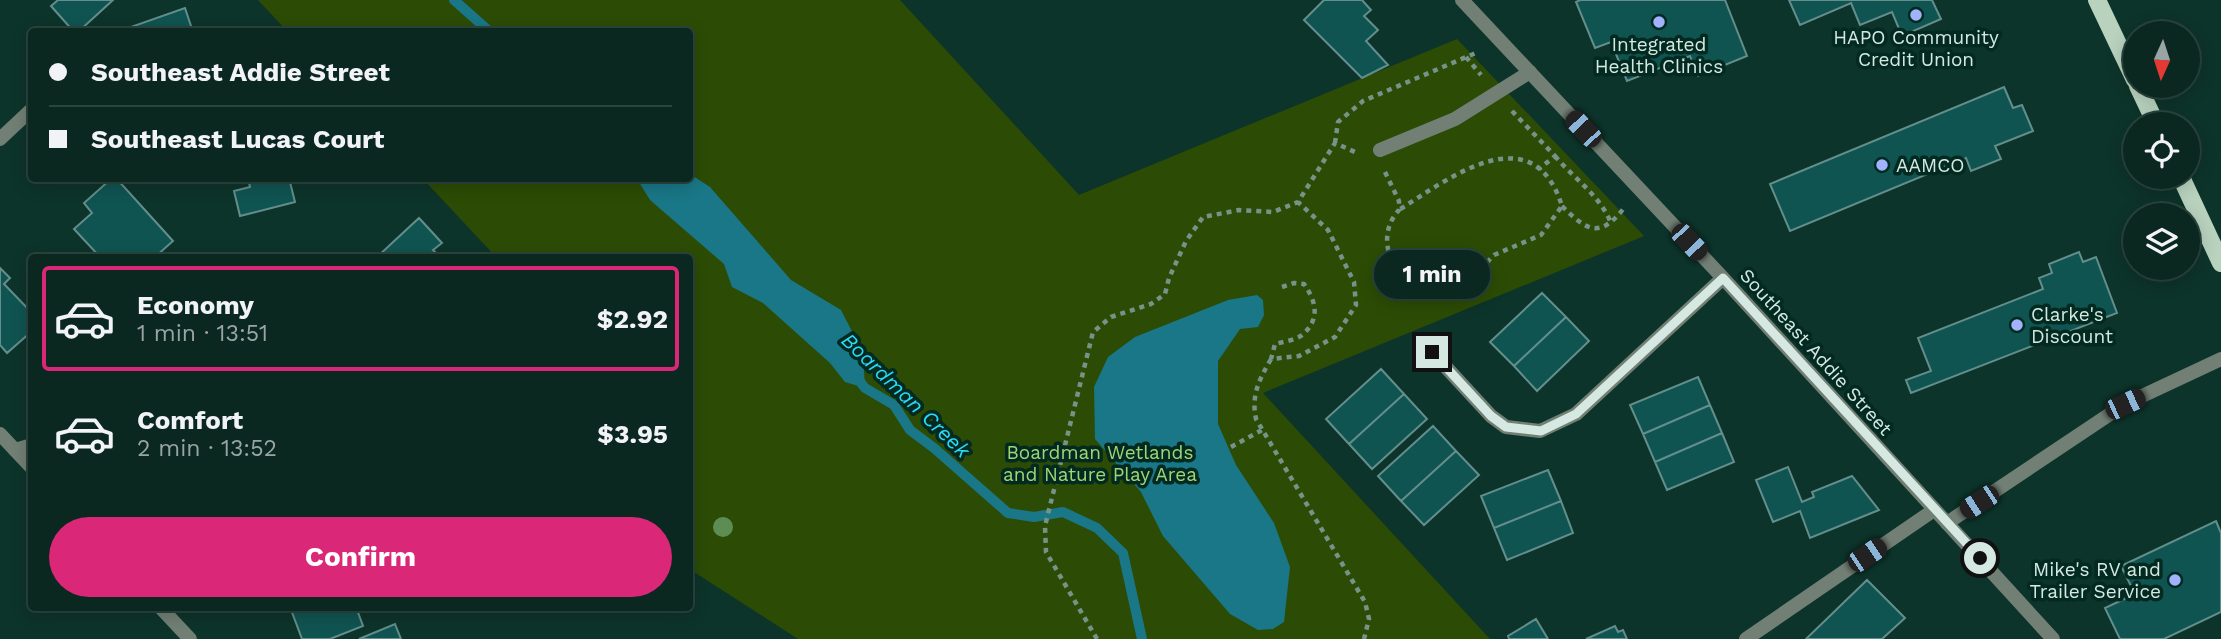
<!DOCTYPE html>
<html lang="en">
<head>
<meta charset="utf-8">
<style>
	body { margin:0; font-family:"Work Sans",sans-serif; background:#18332d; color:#f1f3f6; height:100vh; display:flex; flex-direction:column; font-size:26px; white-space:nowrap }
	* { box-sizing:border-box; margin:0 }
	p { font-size:23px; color:#99a5a5 }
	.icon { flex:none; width:38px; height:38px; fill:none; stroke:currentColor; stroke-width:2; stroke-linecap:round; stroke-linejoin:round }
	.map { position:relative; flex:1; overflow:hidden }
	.drawer { position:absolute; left:28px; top:254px; width:665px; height:357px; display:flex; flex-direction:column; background:#0a2720; border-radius:7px; box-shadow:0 4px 18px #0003,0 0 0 2px #2a443e }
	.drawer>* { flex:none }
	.guide { position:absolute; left:28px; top:28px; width:665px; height:154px; border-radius:7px; box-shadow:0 4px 18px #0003,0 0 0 2px #2a443e; display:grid; align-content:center; height:154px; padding:0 21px; background:#0a2720 }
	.needle { width:46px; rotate:183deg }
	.buttons { position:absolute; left:2123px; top:21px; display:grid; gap:14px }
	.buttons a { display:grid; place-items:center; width:77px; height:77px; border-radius:50%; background:#0a2720; box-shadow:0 4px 18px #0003,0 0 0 2px #2a443e; font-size:35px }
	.end { position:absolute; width:32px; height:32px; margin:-16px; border:9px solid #d5e9e2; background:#111; box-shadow:0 0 0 4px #111 }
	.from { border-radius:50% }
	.bubble { position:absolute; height:49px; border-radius:24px; background:#0a2720; box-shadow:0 4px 18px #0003,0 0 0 2px #2a443e; font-size:23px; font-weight:700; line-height:49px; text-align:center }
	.car { position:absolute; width:21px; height:42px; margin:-21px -10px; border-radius:9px; box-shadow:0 0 5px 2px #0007; background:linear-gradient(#222 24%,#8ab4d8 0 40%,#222 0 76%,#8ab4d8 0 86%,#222 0) }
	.guide b { display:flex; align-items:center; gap:24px; height:66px; font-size:26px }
	.guide b+b { border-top:2px solid #2a443e }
	.guide i { width:18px; height:18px; background:#f1f3f6 }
	ul { padding:12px 0 0; list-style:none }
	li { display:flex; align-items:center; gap:21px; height:105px; margin:0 14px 10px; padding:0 7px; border:4px solid transparent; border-radius:7px }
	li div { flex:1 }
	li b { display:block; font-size:26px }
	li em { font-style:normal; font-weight:700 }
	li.current { border-color:#db2777 }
	li>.icon { width:63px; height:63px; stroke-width:1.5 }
	.button { display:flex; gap:14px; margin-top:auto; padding:14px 21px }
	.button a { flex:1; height:80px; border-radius:42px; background:#db2777; color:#fff; font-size:28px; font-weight:700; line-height:80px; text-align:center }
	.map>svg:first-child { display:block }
</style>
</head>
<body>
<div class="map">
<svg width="2221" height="639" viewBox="0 0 2221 639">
	<rect width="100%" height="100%" fill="#0d342a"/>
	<!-- green -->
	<path fill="#2c4c05" d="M258,0H900L1079,195L1457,39L1644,236L1263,393L1490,639H798L694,572L690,562V257H496L423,179L690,178V32L287,31Z"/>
	<!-- water -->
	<path fill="#197787" d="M690,174L710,187L791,280L841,310L863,353L865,388L845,382L830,363L763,303L732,287L724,264L650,200L637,179L690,178Z
		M1257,295L1263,300L1264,315L1258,327L1240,329L1218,361V424L1236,465L1274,523L1290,567L1284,622L1273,629L1258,630L1230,614L1163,536L1141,492L1095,439L1094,387L1108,357L1135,337L1228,300Z"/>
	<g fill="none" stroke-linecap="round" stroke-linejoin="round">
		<!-- stream -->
		<path stroke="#197787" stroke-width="10" d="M454,0L490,32
			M858,379L865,388L894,405L910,430L934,448L1008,513L1034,517L1063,512L1097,528L1123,553L1142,639"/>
	</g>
	<!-- building -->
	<path fill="#105452" stroke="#638e8c" stroke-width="2" d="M58,0H113L78,32H74L51,6Z
		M1324,0H1362L1371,10L1364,16L1378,30L1366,41L1388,65L1362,78L1304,20Z
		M1580,0H1725L1747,56L1698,76L1690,56L1627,81L1611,42L1595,48L1576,2Z
		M1789,0H1932L1941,19L1902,36L1892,12L1860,25L1851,3L1800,25Z
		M185,8L193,32H126L125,29Z
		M2004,87L2013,108L2022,105L2033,131L1995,146L2001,159L1971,171L1966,158L1790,231L1770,184Z
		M112,178H116L173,241L155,257H100L74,229L92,213L84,203Z
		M248,178H289L295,202L240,216L234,191L250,187Z
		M419,218L442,243L433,250L440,257H377Z
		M2079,252L2083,262L2096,257L2117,313L1911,393L1906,380L1931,371L1918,338L2043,289L2039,278L2052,273L2049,264Z
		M0,268L10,278L4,284L32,313V331L7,353L0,345Z
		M1542,293L1566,317L1514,366L1490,342Z
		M1566,317L1589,341L1537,391L1514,366Z
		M1381,369L1404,394L1349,444L1326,419Z
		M1698,377L1710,405L1643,434L1630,405Z
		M1404,394L1427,419L1372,469L1349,444Z
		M1710,405L1722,433L1655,462L1643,434Z
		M1433,426L1456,451L1401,501L1378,476Z
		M1722,433L1734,462L1667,490L1655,462Z
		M1456,451L1479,475L1424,525L1401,501Z
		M1788,467L1802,502L1814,497L1812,492L1852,476L1879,510L1810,538L1800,511L1773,522L1756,480Z
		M1548,470L1561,501L1494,528L1481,496Z
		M1561,501L1573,533L1507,560L1494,528Z
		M2216,521L2221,533V612L2164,639H2120L2105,608L2135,594L2121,566Z
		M1867,580L1905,618L1882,639H1806Z
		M290,607H356L363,626L330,639H302Z
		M1536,619L1548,639H1509L1508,636Z
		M395,624L401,639H359Z
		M1615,626L1618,632L1623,630L1627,639H1586Z"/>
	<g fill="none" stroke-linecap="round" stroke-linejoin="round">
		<!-- path -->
		<path stroke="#76938a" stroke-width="4.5" stroke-dasharray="5 5" stroke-linecap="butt" d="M1466,57L1481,75
			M1512,111L1555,156L1539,169
			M1335,143L1338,122L1363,101L1478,52
			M1555,156C1574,179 1599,194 1611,223
			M1385,172L1399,201V210C1376,235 1389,270 1415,287C1439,283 1450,273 1475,275L1494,255L1541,235L1562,206C1533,114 1449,178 1399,210
			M1562,206C1587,231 1600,239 1624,208
			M1282,287L1294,283L1304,284C1316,301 1321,319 1302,335C1296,340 1282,342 1275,344L1271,359L1299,356L1335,337L1356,305L1354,282L1328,230L1298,202
			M1271,359C1259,380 1251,395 1256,419L1365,602L1369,619L1364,639
			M1231,447L1262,430
			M1097,639L1046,552L1045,526L1093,332L1111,317L1151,304L1165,294L1169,278L1186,241L1203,217L1239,210L1273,212L1298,202L1335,143L1355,152"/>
		<!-- lane -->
		<path stroke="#727f75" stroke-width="14" d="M1380,150L1455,119L1530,72
			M15,450L32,445
			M1947,523L2125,404L2221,359
			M1746,639L1934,510"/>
		<!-- street -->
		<path stroke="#727f75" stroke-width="14" d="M1462,0L1723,278L2053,639
			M0,139L32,109
			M1432,352L1491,416L1506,427L1540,431L1576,414L1723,278
			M0,434L32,468
			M160,607L190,639"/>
		<!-- primary -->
		<path stroke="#b8d2be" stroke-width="18" d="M2097,0L2135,80
			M2138,86L2156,124
			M2181,177L2221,263"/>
	</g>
	<!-- trees -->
	<circle fill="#5e8d54" cx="723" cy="527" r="10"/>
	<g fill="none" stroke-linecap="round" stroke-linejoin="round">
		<!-- route -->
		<path stroke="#d5e9e2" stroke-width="9" d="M1432,352L1491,416L1506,427L1541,431L1576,414L1723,278L1980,558"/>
	</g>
	<!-- markers -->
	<g fill="#a1b3fd" stroke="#022a20" stroke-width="2.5">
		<circle cx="1916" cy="15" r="7"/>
		<circle cx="1659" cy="22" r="7"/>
		<circle cx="1882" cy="165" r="7"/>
		<circle cx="2017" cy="325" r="7"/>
		<circle cx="2175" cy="580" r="7"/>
	</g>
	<g text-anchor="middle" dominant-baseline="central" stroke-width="7" stroke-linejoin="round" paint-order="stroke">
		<!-- poi labels -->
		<g font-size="19" fill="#d5e9e2" stroke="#022a20">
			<text x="1916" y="37">HAPO Community<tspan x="1916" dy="22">Credit Union</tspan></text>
			<text x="1659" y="44">Integrated<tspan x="1659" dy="22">Health Clinics</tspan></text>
			<text x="1896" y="165" text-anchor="start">AAMCO</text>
			<text x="2031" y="314" text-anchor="start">Clarke's<tspan x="2031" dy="22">Discount</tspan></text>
			<text x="2161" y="569" text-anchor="end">Mike's RV and<tspan x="2161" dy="22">Trailer Service</tspan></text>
		</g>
		<!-- street labels -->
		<g font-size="19" fill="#d5e9e2" stroke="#022a20">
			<text transform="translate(1816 352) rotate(48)">Southeast Addie Street</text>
		</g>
		<!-- park labels -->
		<g font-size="19" fill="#a0d576" stroke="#022a20">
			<text x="1100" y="452">Boardman Wetlands<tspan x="1100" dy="22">and Nature Play Area</tspan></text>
		</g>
		<!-- water labels -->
		<g font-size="21" font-style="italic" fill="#2bdaf8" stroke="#022a20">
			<text transform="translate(906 395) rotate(44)">Boardman Creek</text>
		</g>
	</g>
</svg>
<div class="buttons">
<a><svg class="needle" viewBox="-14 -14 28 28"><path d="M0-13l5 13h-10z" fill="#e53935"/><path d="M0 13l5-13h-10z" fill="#99a5a5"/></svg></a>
<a><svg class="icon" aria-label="locate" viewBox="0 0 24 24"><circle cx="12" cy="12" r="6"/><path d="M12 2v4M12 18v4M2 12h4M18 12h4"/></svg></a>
<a><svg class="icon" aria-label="layers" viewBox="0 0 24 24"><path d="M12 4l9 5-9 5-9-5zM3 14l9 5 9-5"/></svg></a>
</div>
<i class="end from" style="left:1980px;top:558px"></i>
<i class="end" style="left:1432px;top:352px"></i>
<div class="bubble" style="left:1374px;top:250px;width:116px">1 min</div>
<i class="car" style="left:1583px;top:129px;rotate:317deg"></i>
<i class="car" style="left:1689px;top:242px;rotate:137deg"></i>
<i class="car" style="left:2125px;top:404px;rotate:65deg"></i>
<i class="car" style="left:1979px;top:502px;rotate:237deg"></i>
<i class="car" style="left:1867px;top:555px;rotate:56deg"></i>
<div class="guide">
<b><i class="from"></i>Southeast Addie Street</b>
<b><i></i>Southeast Lucas Court</b>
</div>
<section class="drawer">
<ul>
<li class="current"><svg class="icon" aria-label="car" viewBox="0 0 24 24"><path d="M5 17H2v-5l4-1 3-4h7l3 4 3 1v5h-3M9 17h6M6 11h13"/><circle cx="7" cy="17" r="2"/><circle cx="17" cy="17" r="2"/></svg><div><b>Economy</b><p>1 min · 13:51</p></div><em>$2.92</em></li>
<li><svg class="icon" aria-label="car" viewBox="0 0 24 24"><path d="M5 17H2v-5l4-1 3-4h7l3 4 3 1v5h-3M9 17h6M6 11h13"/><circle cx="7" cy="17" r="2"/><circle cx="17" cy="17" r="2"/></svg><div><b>Comfort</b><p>2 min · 13:52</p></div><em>$3.95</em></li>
</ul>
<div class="button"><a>Confirm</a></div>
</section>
</div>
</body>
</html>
